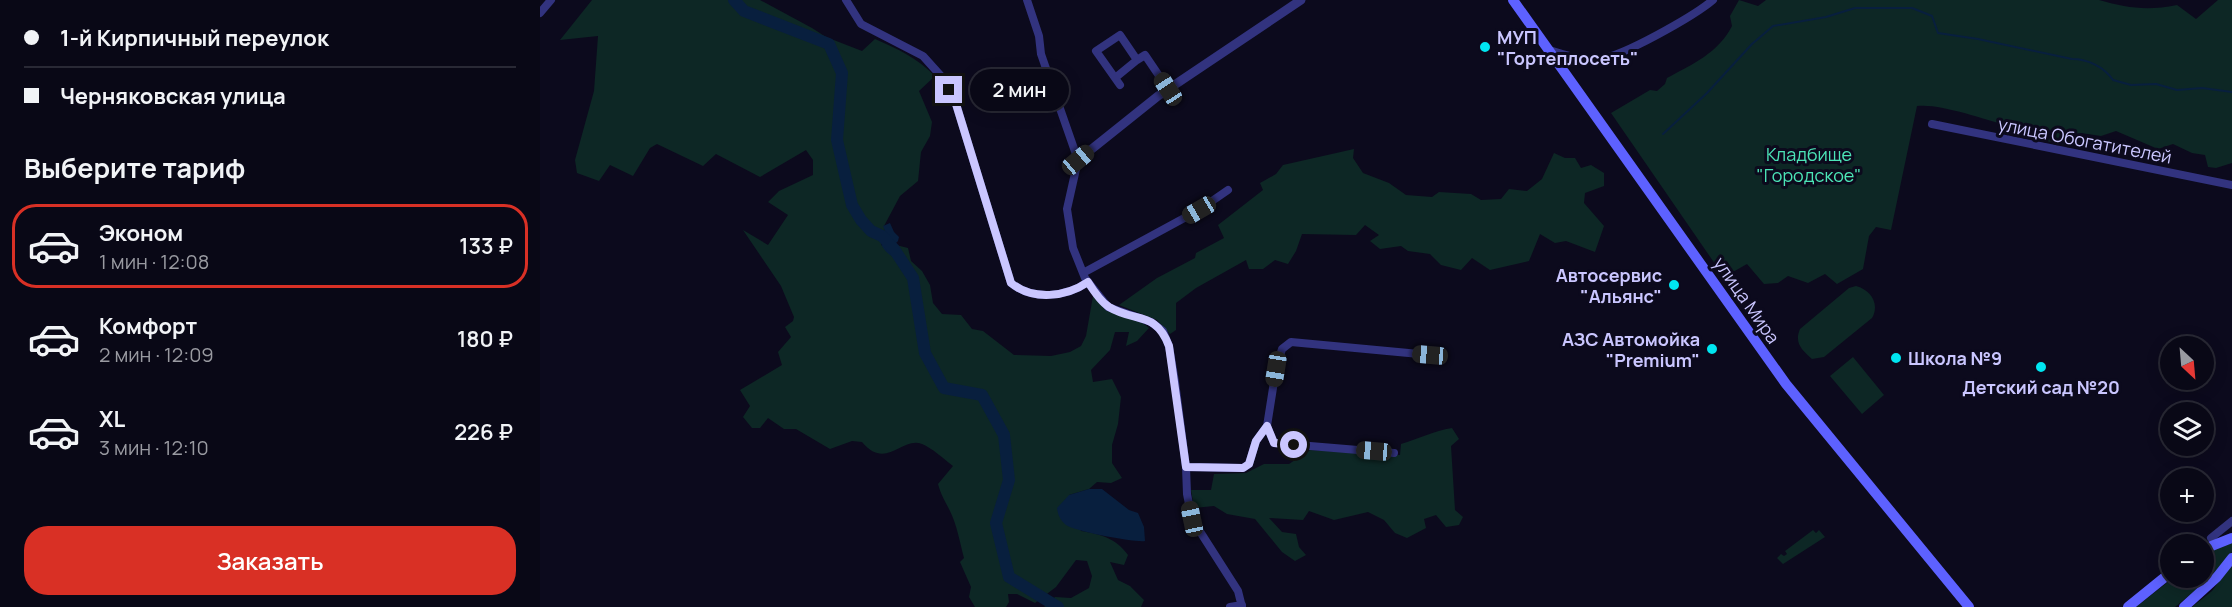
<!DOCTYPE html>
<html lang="ru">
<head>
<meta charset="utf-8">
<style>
	body { margin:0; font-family:Manrope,sans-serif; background:#171623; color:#f1f3f6; height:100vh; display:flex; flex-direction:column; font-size:22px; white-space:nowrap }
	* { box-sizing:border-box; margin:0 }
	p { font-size:20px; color:#999aa1 }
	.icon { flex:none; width:33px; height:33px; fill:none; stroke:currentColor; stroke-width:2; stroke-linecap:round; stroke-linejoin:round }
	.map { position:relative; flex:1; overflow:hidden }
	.details { display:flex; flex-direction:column; background:#090816; width:540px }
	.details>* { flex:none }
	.hud { display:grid; align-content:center; height:132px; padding:0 24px; background:#090816 }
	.needle { width:39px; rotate:154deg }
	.controls { position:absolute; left:1620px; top:336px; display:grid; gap:12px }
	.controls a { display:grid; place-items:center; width:54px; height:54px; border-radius:50%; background:#090816; box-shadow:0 3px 15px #0003,0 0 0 2px #292935; font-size:30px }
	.end { position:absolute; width:27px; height:27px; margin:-14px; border:8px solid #cac6ff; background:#111; box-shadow:0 0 0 3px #111 }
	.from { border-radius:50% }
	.bubble { position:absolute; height:42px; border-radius:21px; background:#090816; box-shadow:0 3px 15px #0003,0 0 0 2px #292935; font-size:20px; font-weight:600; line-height:42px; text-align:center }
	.car { position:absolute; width:18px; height:36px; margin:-18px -9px; border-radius:8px; box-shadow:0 0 4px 2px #0007; background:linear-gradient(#222 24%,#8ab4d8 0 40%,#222 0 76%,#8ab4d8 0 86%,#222 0) }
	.hud b { display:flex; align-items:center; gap:21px; height:57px; font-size:22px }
	.hud b+b { border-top:2px solid #292935 }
	.hud i { width:15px; height:15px; background:#f1f3f6 }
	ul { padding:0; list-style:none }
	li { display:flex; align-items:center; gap:18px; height:84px; margin:0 12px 9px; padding:0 12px; border:3px solid transparent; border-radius:24px }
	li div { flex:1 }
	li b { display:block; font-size:22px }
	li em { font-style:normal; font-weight:600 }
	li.selected { border-color:#d93025 }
	li>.icon { width:54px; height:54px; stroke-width:1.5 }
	h2 { padding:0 24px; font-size:27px; line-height:72px }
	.primary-button { display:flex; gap:12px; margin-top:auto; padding:12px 24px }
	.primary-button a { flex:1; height:69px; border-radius:24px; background:#d93025; color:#fff; font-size:24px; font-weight:600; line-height:69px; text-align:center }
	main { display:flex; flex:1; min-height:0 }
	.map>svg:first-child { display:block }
</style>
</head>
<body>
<main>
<section class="details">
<div class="hud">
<b><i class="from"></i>1-й Кирпичный переулок</b>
<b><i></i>Черняковская улица</b>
</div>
<h2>Выберите тариф</h2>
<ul>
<li class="selected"><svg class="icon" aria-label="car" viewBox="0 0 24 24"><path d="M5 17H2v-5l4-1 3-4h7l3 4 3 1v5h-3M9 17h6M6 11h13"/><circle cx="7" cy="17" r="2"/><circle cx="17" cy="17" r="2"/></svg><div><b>Эконом</b><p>1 мин · 12:08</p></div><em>133 ₽</em></li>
<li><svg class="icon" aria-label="car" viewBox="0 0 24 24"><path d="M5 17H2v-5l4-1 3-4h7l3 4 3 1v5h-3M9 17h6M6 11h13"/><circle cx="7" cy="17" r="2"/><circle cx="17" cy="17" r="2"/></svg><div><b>Комфорт</b><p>2 мин · 12:09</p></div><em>180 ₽</em></li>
<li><svg class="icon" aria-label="car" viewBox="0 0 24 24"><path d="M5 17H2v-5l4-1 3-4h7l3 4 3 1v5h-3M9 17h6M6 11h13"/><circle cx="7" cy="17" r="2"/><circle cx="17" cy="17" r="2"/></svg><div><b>XL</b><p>3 мин · 12:10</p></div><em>226 ₽</em></li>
</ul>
<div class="primary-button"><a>Заказать</a></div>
</section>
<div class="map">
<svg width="1692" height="607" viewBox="0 0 1692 607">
	<rect width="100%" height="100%" fill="#0c0a1d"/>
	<!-- green -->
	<path fill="#0d2725" d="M52,0H220L272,28L286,37L322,51L335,39C358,49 377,58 395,76L379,91L392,122L390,136L381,152L378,181L360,196L344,226L345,231L341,238V245L351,248L356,245L368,248L371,261L382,271L390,285L393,303L402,314L421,315L432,329L443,331L474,355L511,356L530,352L541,346L546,336L553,296L567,310L603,323L609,328L597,341L586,346L589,332H575L570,350L551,370L553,382L572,379L581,397L578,424L572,445V463L582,478L571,483L557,482L549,489L529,495L541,531C560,534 576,538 588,555L584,565L570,562L578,580L590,586L604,600L601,607H504L515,597L531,598L549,588L552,576L547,561L536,560L516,587L495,603L477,594H468L469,602L466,607H435L429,597L431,587L420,562L424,558C420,543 417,525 410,511C405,501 401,495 398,484L413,466C404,459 392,448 382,444C362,436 346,471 322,442L312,441L290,449L256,429H244L228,418L220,428H212L203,417L210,406L200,390L242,365L238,352L251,337L245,327L253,321L254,317L241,286L203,230L228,245L248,215L228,202L239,191L273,175V160L266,150L220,177L176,154L163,166L117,144L110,148L93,176L70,165L59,181L37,173L35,160L54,91L58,36L20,40Z
		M1199,0L1218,6L1226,0H1559C1587,8 1607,11 1637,5L1656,19L1678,0H1692V163L1676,168L1668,167L1665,155L1652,153L1633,144L1618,149L1576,131L1561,136L1541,133L1526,145L1465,133L1466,125C1443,119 1399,103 1377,106L1351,230L1336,227L1329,236L1323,269L1297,284L1285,274L1268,283L1248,276L1238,283L1224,284L1207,264L1184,277L1071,113L1110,90L1117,91L1125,84L1127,78C1153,64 1178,53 1192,26L1190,16Z
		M814,149L813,158L823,173L849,183L866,195L892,197L899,192L931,194L941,200L961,199L969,189L987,191L1002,179L1014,153L1025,158H1035L1041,168L1051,165L1064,173V186L1045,193L1044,203L1064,226L1055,252L1026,241L1015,243L1000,234L989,261L950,270L932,258L921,270L901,265L890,254L868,251L861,246L840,249L830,241L839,235L825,225L816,235L762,234L756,251L748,264L735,260L723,269H709L706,260L656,288L636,303V330L630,334L617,320L579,305L617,278L655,258L656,253L684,238L678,225L723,190L720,183L736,174L743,165Z
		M1316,286C1331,290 1340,304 1332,318L1284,357L1272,359C1262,350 1254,343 1260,329L1309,288Z
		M1313,357L1344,395L1322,414L1290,376Z
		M912,428L919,439L911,446L915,510L923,517L919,525L906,527L896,515L884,519L886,528L867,538L855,533L844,520L828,512L794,520L769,511L763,520L729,518L742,532L756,534L759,547L766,555L755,561L742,552L715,519L687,514L674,506L654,508L651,490H671L674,474L706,473L724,464H749L770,450L860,455L861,444C878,439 894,431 912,428Z
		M1273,530L1276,533L1279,530L1285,537L1243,564L1237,558L1241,554L1244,556L1247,554L1245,551Z
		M1692,541V552L1675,574L1635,607H1596L1633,578H1664V553Z
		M1692,564V607H1652L1672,591Z"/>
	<!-- water -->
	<path fill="#081f3e" d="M350,223L354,232L359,237L358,241L351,248L361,256L359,260C347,255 334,243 345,231L343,226Z
		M549,489H562L589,510L598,513L604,527L605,541C597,543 533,531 526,525C520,520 518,515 517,508L529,495Z"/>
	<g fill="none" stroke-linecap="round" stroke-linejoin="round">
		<!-- stream -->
		<path stroke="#081f3e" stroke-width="2" d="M1123,134L1167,93L1212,44L1233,26L1286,17L1315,8H1372L1392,16L1398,33L1438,39L1532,59C1548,59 1564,67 1573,80L1591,85L1616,84L1637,90L1662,88L1692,92"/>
		<!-- river -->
		<path stroke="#081f3e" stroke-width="12" d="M194,0L204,11L289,44L302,73L297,140L312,205L321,220L331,231L342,236L354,249L373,278L385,353L404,388L442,395L464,435L469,480L456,523L469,577L518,607"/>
		<!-- minor -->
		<path stroke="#32337f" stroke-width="8" d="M306,0L321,24L383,56L401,76L416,104L471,283C493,301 526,297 548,282
			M487,0L499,36L501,54L538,160L527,209L533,248L545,278L568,307L611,322L623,331L629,346L635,382L646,467L647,494L652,519L698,591L702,607
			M0,13L11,0
			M1009,50C1026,55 1042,61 1059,59C1082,57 1154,16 1173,0
			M575,78L597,60
			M580,85L556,51L580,35L597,60L605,55L628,89
			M1392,124L1692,185
			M543,273L659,210L688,190
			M727,426L734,443L854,453
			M646,467L703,468L709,464L716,441L727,426L736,369L742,349L751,342L890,355
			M1671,538L1692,521
			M690,607L702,605"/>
		<!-- tertiary -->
		<path stroke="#32337f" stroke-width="9" d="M538,160L618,96L761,0"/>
		<!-- secondary -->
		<path stroke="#5d61ff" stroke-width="10" d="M973,0L1246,384L1429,607
			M1664,549L1692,538
			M1588,607L1630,573
			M1644,607L1677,577L1692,558"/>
	</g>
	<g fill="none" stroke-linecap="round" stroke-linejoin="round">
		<!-- route -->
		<path stroke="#cac6ff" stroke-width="8" d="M409,90L416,104L471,283C493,301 526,297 548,282C553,290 561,302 569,307C596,323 616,311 629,346L646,467L703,468L709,464L716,441L727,426L734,443L754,445"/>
	</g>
	<!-- markers -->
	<g fill="#00e6f1" stroke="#0c0a1d" stroke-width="2">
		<circle cx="945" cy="47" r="6"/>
		<circle cx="1134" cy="285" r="6"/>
		<circle cx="1172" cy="349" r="6"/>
		<circle cx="1356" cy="358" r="6"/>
		<circle cx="1501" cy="367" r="6"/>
	</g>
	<g text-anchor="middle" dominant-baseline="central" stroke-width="6" stroke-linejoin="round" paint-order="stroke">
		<!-- poi labels -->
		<g font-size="18" font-weight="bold" fill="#cac6ff" stroke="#0c0a1d" text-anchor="start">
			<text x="957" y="37">МУП<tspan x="957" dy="21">"Гортеплосеть"</tspan></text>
			<text x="1122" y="275" text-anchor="end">Автосервис<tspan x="1122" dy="21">"Альянс"</tspan></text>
			<text x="1160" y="339" text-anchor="end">АЗС Автомойка<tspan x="1160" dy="21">"Premium"</tspan></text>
			<text x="1368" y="358">Школа №9</text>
			<text x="1501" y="387" text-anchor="middle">Детский сад №20</text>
		</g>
		<!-- street labels -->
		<g font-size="18" fill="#cac6ff" stroke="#0c0a1d">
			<text transform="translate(1545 140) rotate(11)">улица Обогатителей</text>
			<text transform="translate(1207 300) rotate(55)">улица Мира</text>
		</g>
		<!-- park labels -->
		<g font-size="18" fill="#4ce5b7" stroke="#0c0a1d">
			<text x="1269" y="154">Кладбище<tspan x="1269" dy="21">"Городское"</tspan></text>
		</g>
	</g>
</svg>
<div class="controls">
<a><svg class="needle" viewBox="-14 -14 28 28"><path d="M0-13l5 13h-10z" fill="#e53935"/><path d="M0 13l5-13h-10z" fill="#999aa1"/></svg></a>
<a><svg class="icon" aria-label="layers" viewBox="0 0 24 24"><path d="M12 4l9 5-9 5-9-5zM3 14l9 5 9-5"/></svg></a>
<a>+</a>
<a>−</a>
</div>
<i class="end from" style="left:754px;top:445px"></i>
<i class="end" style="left:409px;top:90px"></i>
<div class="bubble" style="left:430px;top:69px;width:99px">2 мин</div>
<i class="car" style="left:628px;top:89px;rotate:327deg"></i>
<i class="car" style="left:538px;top:160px;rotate:50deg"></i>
<i class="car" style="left:659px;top:210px;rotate:240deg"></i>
<i class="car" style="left:890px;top:355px;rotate:275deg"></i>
<i class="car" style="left:736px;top:369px;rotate:189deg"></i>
<i class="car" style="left:834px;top:451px;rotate:275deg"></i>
<i class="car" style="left:652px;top:519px;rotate:348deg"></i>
</div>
</main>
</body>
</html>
